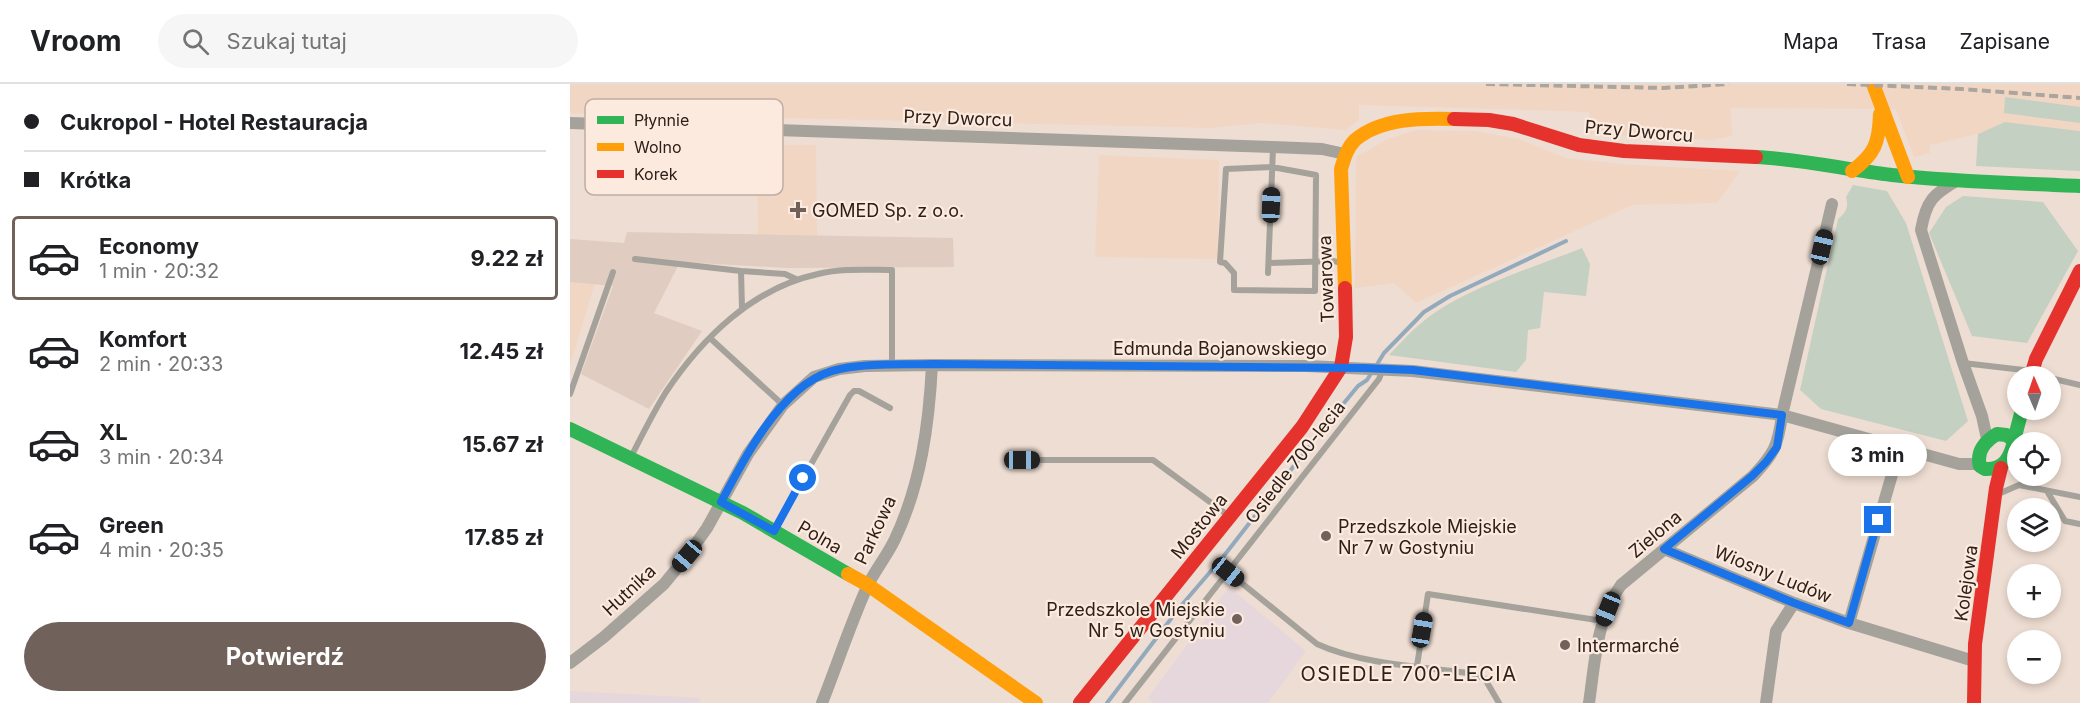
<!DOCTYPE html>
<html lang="pl">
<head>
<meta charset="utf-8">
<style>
	body { margin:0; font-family:Inter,sans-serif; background:#f6f6f6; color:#202124; height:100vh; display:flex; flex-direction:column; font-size:22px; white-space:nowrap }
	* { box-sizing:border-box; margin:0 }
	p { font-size:20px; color:#757577 }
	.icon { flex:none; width:33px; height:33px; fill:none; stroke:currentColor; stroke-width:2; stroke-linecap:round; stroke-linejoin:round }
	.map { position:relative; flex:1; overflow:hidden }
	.drawer { display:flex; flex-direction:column; background:#fff; width:570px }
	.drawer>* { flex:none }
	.banner { display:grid; align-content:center; height:132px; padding:0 24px; background:#fff }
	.needle { width:39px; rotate:358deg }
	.controls { position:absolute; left:1437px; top:282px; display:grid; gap:12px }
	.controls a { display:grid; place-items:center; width:54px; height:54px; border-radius:50%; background:#fff; box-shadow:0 3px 9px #0003; font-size:30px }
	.end { position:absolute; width:27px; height:27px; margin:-14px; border:8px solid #1a73e8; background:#fff; box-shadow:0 0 0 3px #fff }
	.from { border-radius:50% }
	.bubble { position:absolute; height:42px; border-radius:21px; background:#fff; box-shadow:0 3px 9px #0003; font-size:20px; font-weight:700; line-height:42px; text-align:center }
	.car { position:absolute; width:18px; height:36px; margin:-18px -9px; border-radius:8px; box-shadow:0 0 4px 2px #0007; background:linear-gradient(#222 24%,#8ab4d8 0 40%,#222 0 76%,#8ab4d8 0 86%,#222 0) }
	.banner b { display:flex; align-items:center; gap:21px; height:57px; font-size:22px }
	.banner b+b { border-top:2px solid #e0e0e0 }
	.banner i { width:15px; height:15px; background:#202124 }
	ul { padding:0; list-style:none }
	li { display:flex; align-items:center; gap:18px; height:84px; margin:0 12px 9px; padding:0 12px; border:3px solid transparent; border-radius:6px }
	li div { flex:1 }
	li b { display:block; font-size:22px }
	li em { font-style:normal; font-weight:700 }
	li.on { border-color:#70625a }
	li>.icon { width:54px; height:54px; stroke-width:1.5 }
	.button { display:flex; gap:12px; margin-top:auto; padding:12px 24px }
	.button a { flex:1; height:69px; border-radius:36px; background:#70625a; color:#fff; font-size:24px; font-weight:700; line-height:69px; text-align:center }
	header { display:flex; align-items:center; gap:36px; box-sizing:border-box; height:84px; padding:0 30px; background:#fff; border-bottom:2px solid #e0e0e0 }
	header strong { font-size:28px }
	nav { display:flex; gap:33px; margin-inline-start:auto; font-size:21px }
	.search { width:420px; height:54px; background:#f6f6f6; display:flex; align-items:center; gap:15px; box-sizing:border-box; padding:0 21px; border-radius:33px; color:#757577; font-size:22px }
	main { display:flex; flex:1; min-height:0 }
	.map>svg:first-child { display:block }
</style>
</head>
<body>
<header>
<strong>Vroom</strong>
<div class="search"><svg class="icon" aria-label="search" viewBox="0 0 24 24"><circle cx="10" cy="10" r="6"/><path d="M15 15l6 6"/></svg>Szukaj tutaj</div>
<nav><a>Mapa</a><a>Trasa</a><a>Zapisane</a></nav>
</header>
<main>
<section class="drawer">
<div class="banner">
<b><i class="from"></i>Cukropol - Hotel Restauracja</b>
<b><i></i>Krótka</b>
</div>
<ul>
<li class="on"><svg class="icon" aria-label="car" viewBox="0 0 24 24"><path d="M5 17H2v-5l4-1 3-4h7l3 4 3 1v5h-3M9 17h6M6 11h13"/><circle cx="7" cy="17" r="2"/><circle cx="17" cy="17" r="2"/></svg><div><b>Economy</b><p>1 min · 20:32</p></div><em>9.22 zł</em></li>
<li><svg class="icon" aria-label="car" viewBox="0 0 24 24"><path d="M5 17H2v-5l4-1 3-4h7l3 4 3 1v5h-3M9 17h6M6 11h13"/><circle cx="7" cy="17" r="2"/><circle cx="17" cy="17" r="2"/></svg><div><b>Komfort</b><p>2 min · 20:33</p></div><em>12.45 zł</em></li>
<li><svg class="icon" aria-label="car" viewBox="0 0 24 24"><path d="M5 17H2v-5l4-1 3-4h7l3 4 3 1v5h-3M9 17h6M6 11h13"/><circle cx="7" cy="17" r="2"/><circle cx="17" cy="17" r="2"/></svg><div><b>XL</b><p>3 min · 20:34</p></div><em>15.67 zł</em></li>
<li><svg class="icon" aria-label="car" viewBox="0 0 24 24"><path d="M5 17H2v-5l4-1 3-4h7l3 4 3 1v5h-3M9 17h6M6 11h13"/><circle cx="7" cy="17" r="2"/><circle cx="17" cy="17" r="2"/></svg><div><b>Green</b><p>4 min · 20:35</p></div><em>17.85 zł</em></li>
</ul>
<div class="button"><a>Potwierdź</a></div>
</section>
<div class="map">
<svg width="1510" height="619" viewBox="0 0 1510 619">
	<rect width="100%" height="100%" fill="#eeddd2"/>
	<!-- built -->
	<path fill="#f2d6c4" d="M0,0H1510V47L1435,38L1408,50L1360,61V69L1344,73L1326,25L1161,24L1162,52L1141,56L1020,50L1019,28L789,21V36L776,46L690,39L643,44L0,29Z
		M846,46L905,47L949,55L996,74L1050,80L1170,87L1147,119L1062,121L846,219L824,199L785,204L786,73L818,55Z
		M187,61H246L247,152L188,151Z
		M529,71L649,76L648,175L525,173Z
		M0,198L25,199L0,281Z"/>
	<!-- industrial -->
	<path fill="#e0ccc0" d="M57,148L383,154L384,183L217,184L110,178L84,229L132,247L79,325L11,290L43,202L0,198V155L54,159Z"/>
	<!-- education -->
	<path fill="#e6d7dc" d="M659,503L736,567L698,619H584L578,614Z
		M0,607L131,614L128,619H0Z"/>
	<!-- green -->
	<path fill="#c4d0c2" d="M1435,13L1510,23V39L1434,29Z
		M1435,38L1510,47V87L1406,82L1408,50Z
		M1283,101L1317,107L1336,139L1398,337L1376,357L1251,325L1230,306L1268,135C1276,129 1279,122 1276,113Z
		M1393,112L1473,118L1508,167L1457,259L1402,252L1359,149L1376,123Z
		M1012,164L1020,180L1016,212L974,208L970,244L958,246L956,276L946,288L819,271C829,261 838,250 849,241C888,206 963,184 1012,164Z"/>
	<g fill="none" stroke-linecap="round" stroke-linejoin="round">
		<!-- stream -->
		<path stroke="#93aabc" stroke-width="4" d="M806,282L814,269L854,228L880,212L996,157
			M537,619L610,523L653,473L755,342L788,302L797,296L802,288"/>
		<!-- lane -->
		<path stroke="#a4a29b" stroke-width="6" d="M702,83L746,91L745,207L664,206V189L655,179L650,178L656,85Z
			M65,175L171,187L215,190L226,195
			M699,179L764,177L773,180
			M171,187L172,224
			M698,189L703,64
			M140,254L213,321
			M1393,279L1462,287L1476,292
			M1480,294L1510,301
			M0,310L43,188
			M61,373C72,351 83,329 96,308C132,254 183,204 248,190C272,184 297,186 322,186V281
			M451,376H583L659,432
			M1477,407L1495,437L1510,440
			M1426,411L1449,401L1510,413
			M204,446L280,311L284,307H289L320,324
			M658,488L747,560C793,581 856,583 905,590L915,595L929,619
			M847,582L858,510L1033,537
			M555,619L809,295L813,285"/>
		<!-- street -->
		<path stroke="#a4a29b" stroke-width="12" d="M0,39L703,63L752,65L775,70
			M1388,96C1363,110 1356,117 1351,146L1393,279L1412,332L1417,355
			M1094,465L1224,519L1279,539L1404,577
			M1279,539L1330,363
			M0,579L34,553L94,500L117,472L137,444L178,370L213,321L244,293L269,285L295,282L362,281L737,282L843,287L1212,331L1389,380H1408
			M252,619C267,581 280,541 297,503C305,486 317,472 325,455C351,400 359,340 362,281
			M1019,619C1025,579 1026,535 1051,501L1183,392C1204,370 1208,362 1212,331L1262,120
			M1196,619L1206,547L1224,519"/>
		<!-- fast -->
		<path stroke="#30b455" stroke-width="14" d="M1186,73C1232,75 1277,86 1322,91C1384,98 1448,99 1510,102
			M0,345L173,429L278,490
			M1427,350L1436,351L1444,356C1441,373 1434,386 1415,385L1410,382C1406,368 1415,357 1427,350Z
			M1444,356L1452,326"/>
		<!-- slow -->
		<path stroke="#ff9f0a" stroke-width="14" d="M1303,0L1338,93
			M1282,87C1305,70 1309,59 1310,30
			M775,204L771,85C774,75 777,64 785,56C811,34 851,34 884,35
			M278,490L298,501L466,619"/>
		<!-- jam -->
		<path stroke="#e5322d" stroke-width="14" d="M884,35L919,36L943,40L1009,61L1054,67L1186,73
			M1461,292L1466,275L1510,187
			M510,619L732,343L771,283L776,253L775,204
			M1404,619L1405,560L1426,404L1431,384"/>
		<!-- rail -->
		<path stroke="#aba59d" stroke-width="4" stroke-dasharray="9 4.5" stroke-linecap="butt" d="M916,0L1093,4L1159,0
			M1277,0L1392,5L1510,14"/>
	</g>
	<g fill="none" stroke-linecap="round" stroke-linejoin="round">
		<!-- route -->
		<path stroke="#1a73e8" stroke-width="8" d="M233,394L204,447L151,418C176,372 214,295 270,285C300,279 332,281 363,280L793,284L843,286L1212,331L1207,363L1196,378L1182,392L1094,465L1224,519L1279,539L1308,436"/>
	</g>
	<!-- markers -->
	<g fill="#70625a" stroke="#fdeade" stroke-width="2">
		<path d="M225 117h6v6h6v6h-6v6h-6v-6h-6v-6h6z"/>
		<circle cx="756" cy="452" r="6"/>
		<circle cx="667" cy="535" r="6"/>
		<circle cx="995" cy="561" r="6"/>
	</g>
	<g text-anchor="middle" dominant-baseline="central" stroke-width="4.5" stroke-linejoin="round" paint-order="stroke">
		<!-- street labels -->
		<g font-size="18" fill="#2c2019" stroke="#fdeade">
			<text transform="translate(388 34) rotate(2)">Przy Dworcu</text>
			<text transform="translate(1069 47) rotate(5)">Przy Dworcu</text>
			<text transform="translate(756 195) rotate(-92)">Towarowa</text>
			<text x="650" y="264">Edmunda Bojanowskiego</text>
			<text transform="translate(725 378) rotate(-52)">Osiedle 700-lecia</text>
			<text transform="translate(629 442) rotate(-51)">Mostowa</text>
			<text transform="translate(305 446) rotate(-65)">Parkowa</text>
			<text transform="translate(1085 450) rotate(-40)">Zielona</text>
			<text transform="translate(250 453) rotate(30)">Polna</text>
			<text transform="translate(1203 490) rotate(22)">Wiosny Ludów</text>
			<text transform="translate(1396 499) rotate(-82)">Kolejowa</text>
			<text transform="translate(59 506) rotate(-43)">Hutnika</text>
		</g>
		<!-- poi labels -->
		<g font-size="18" fill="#2c2019" stroke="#fdeade" text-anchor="start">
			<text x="242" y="126">GOMED Sp. z o.o.</text>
			<text x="768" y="442">Przedszkole Miejskie<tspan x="768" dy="21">Nr 7 w Gostyniu</tspan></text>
			<text x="655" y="525" text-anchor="end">Przedszkole Miejskie<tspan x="655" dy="21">Nr 5 w Gostyniu</tspan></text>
			<text x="1007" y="561">Intermarché</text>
		</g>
		<!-- neighbourhood labels -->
		<g font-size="20" letter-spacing="1.5" fill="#2c2019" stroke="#fdeade">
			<text x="839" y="590">OSIEDLE 700-LECIA</text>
		</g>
	</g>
	<!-- legend -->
	<rect x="15" y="15" width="198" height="96" rx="9" fill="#fdeade" stroke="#beada3" stroke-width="1.5"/>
	<rect x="27" y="32" width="27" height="8" fill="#30b455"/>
	<rect x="27" y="59" width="27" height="8" fill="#ff9f0a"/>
	<rect x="27" y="86" width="27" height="8" fill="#e5322d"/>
	<g font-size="16" fill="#2c2019">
		<text x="64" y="42">Płynnie</text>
		<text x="64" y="69">Wolno</text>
		<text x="64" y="96">Korek</text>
	</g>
</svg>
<div class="controls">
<a><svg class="needle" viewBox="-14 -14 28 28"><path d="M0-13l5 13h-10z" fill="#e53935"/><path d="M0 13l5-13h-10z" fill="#757577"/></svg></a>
<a><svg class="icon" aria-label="locate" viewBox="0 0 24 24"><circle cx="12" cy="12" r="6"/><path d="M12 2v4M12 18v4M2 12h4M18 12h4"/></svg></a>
<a><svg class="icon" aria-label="layers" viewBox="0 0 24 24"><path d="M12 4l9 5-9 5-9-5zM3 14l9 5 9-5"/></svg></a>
<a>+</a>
<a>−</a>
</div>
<i class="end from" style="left:233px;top:394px"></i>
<i class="end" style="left:1308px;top:436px"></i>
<div class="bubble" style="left:1258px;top:350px;width:99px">3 min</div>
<i class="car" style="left:701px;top:121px;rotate:2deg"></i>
<i class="car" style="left:1252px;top:163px;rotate:13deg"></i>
<i class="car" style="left:452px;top:376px;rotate:90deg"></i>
<i class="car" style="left:117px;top:472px;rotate:220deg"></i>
<i class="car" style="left:658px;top:488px;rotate:129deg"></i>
<i class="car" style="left:1038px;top:525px;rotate:202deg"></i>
<i class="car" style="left:852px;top:546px;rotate:10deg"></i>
</div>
</main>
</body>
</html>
